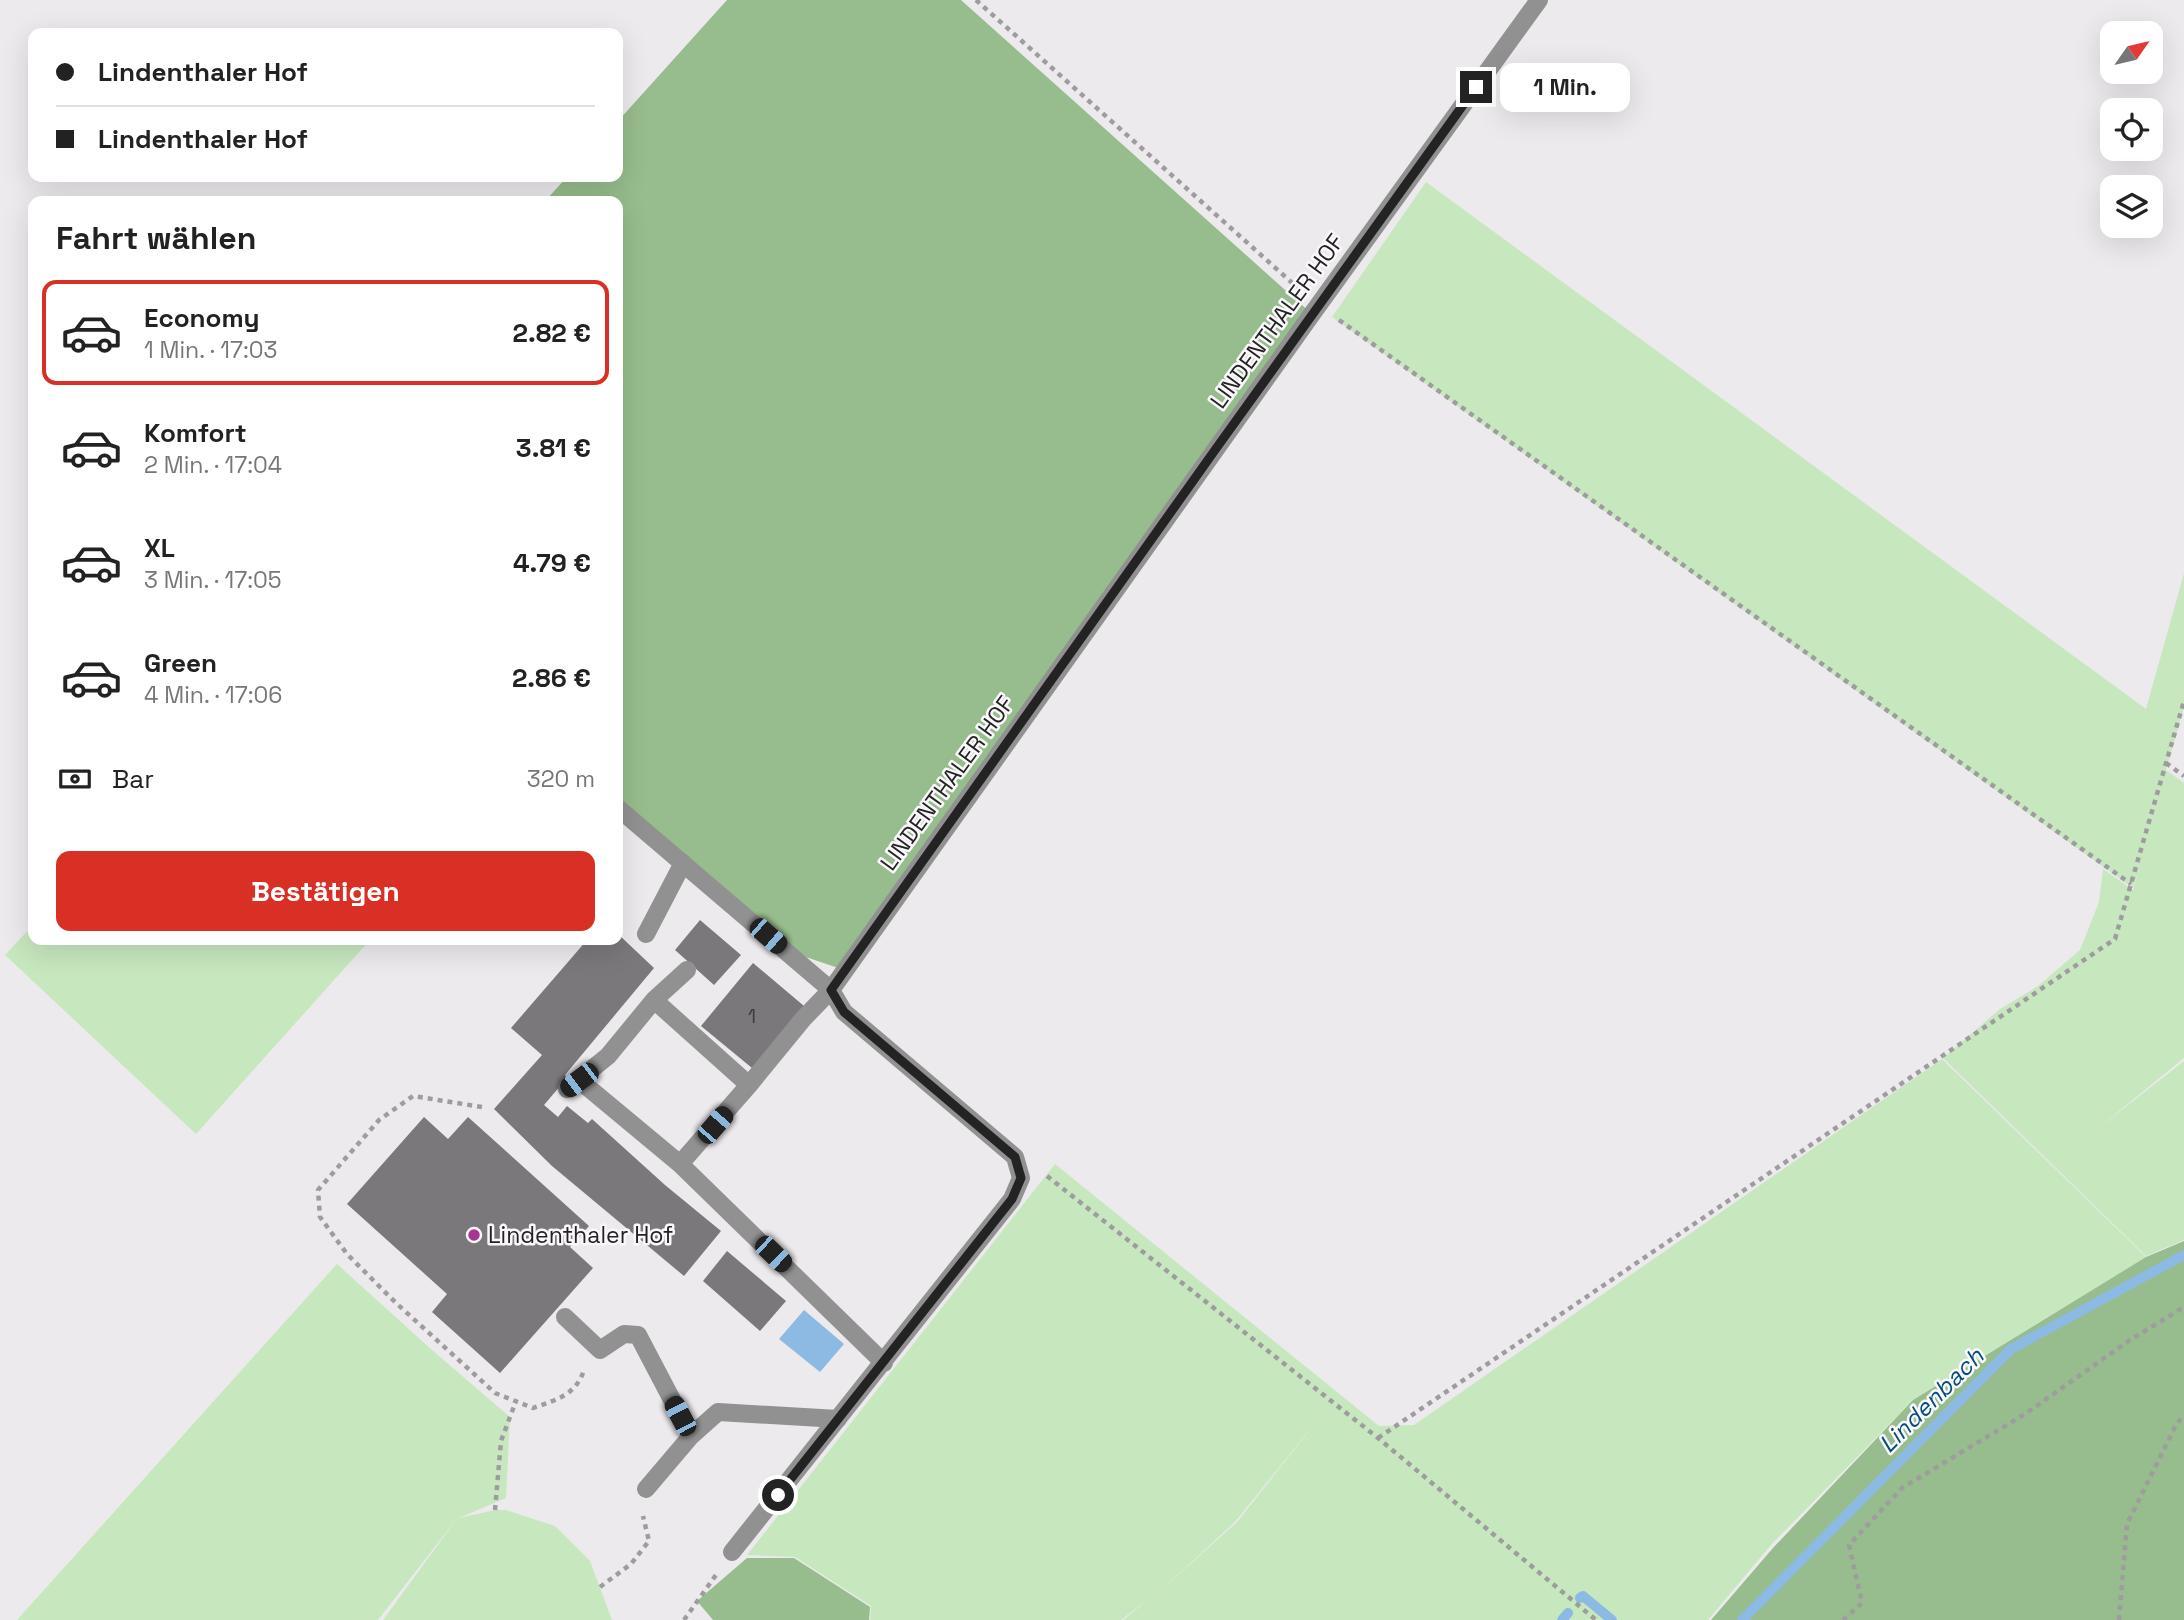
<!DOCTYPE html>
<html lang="de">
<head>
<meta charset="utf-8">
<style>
	body { margin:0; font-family:"Space Grotesk",sans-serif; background:#f2f2f2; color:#222; height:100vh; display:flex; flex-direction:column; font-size:26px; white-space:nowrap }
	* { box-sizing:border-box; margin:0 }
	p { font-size:23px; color:#767676 }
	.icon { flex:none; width:38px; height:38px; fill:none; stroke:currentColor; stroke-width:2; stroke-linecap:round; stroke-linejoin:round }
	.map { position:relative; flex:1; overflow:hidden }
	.drawer { position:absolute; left:28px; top:196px; width:595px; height:749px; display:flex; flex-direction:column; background:#fff; border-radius:14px; box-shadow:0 7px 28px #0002 }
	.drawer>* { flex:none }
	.top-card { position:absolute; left:28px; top:28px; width:595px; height:154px; border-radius:14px; box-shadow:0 7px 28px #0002; display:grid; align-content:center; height:154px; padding:0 28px; background:#fff }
	.needle { width:46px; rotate:56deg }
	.tools { position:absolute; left:2100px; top:21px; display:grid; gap:14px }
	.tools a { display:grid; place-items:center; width:63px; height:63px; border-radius:14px; background:#fff; box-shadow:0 7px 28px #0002; font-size:35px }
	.end { position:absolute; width:32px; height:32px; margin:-16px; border:9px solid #242324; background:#fff; box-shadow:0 0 0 4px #fff }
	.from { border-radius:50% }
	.bubble { position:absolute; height:49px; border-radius:14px; background:#fff; box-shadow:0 7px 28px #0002; font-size:23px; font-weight:700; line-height:49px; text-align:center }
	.car { position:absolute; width:21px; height:42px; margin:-21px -10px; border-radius:9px; box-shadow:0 0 5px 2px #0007; background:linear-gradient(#222 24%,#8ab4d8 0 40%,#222 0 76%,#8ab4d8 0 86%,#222 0) }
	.top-card b { display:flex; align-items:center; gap:24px; height:66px; font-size:26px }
	.top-card b+b { border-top:2px solid #e0e0e0 }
	.top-card i { width:18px; height:18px; background:#222 }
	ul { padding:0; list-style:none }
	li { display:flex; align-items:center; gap:21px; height:105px; margin:0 14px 10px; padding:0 14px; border:4px solid transparent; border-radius:14px }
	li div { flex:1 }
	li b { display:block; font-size:26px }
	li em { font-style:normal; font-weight:700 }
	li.current { border-color:#d93025 }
	li>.icon { width:63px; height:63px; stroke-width:1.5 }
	h2 { padding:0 28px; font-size:32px; line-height:84px }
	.pay { display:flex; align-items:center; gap:18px; height:77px; padding:0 28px; font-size:26px }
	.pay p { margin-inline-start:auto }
	.action { display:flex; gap:14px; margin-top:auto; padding:14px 28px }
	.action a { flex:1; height:80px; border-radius:14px; background:#d93025; color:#fff; font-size:28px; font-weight:700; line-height:80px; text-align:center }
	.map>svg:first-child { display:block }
</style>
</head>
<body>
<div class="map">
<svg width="2184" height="1620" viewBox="0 0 2184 1620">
	<rect width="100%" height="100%" fill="#edeaed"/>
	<!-- green -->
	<path fill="#c7e7bf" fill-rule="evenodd" d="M1426,182L2146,709L2184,573V707L2166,770L2184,783V1058L2096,1130L2184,1061V1240L2146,1256L1943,1058L2000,1009L2038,986L2080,950L2099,902L2103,869L2133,890L2139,870L2133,888L1332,317Z
		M33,925V940H370L196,1134L5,955Z
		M1942,1059L2146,1257L1913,1400L1771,1545L1708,1620H1617L1577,1596L1576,1598L1612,1620H1123L1150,1598L1121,1620H870L871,1606L795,1557L747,1555L1055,1164L1379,1426L1414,1425ZM1324,1412L1237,1522L1157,1594L1235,1522Z
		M337,1264L432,1350L510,1417L506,1498L459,1518L495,1510H506L555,1526L590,1561L612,1620H383L458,1517L378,1620H17Z"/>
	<!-- forest -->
	<path fill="#97bc8d" d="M727,0H961L1312,314L844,970L797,954L618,801V201H545L567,177H618V121Z
		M2184,1241V1620H1711L1773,1548L1913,1400L2146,1257Z
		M747,1558H794L870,1607L869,1620H713L697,1601Z"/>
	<!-- water -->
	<path fill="#8cbae3" d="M804,1310L844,1344L820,1372L779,1339Z"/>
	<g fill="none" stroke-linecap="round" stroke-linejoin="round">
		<!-- stream -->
		<path stroke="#8cbae3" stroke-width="10" d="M1580,1598L1583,1596L1612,1620
			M1562,1620L1568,1613
			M1742,1620L2011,1349L2184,1255"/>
	</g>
	<!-- building -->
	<path fill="#7a787b" d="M700,920L741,955L714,985L675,950Z
		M618,934L654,968L565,1075L567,1078L544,1105L558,1117L567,1106L588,1123L592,1119L665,1185L721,1231L684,1276L552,1166L494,1109L542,1055L511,1028L587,940H618Z
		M753,963L804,1006L752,1068L701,1026Z
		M424,1117L448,1139L468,1117L589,1226L570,1247L593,1268L500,1373L432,1312L447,1294L347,1204Z
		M727,1251L786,1301L760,1331L703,1281Z"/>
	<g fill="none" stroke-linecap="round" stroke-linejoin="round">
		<!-- path -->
		<path stroke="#9e9c9e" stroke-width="4.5" stroke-dasharray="5 5" stroke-linecap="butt" d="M976,0L1299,289
			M1339,320L2131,884
			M2166,763L2184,776
			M482,1107L413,1096L379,1120L318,1190L320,1217L347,1254L396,1303L495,1393L533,1408C556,1400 576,1395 584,1370
			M1047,1176L1378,1438L1596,1620
			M1378,1438L2115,939L2184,701
			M495,1510L501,1441L516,1401
			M600,1587L631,1564L649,1541L643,1516
			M684,1620L718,1572
			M1843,1620L1862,1603L1849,1545L1902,1488L2025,1414L2130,1340L2184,1307
			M2119,1620L2127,1524L2175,1427L2184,1414"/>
		<!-- lane -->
		<path stroke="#929191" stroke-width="18" d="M618,808L831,990L803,1019L749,1085L680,1164
			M646,934L683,863
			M654,1000L749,1085
			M579,1080L680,1164L884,1363
			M567,1089L608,1056L654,1000L687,970
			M565,1317L600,1350L624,1334L638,1335L691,1436
			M646,1489L691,1436L718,1412L838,1419
			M732,1552L1012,1199L1021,1178L1015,1157L844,1012L831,990L1312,314L1539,0"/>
	</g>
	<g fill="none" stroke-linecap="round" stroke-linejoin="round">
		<!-- route -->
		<path stroke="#242324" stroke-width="9" d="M778,1495L1012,1199L1021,1178L1015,1157L844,1012L831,990L1215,450L1476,87"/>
	</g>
	<!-- markers -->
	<circle fill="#a73693" stroke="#faf8fa" stroke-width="2.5" cx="474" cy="1235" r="7"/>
	<g text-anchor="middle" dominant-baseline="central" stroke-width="5" stroke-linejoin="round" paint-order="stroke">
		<!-- number labels -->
		<g font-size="19" fill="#3a383a">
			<text x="752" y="1016">1</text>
		</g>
		<!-- street labels -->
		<g font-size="23" fill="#242324" stroke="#faf8fa">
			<text transform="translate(1277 321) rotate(-54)">LINDENTHALER HOF</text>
			<text transform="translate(947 783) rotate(-54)">LINDENTHALER HOF</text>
		</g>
		<!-- poi labels -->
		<g font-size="23" fill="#242324" stroke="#faf8fa" text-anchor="start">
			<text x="488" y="1235">Lindenthaler Hof</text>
		</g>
		<!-- water labels -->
		<g font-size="24" font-style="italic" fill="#004c7f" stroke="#faf8fa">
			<text transform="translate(1931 1400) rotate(-45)">Lindenbach</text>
		</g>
	</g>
</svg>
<div class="tools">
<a><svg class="needle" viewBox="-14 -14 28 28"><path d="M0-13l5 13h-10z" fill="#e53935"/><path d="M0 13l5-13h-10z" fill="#767676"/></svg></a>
<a><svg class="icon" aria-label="locate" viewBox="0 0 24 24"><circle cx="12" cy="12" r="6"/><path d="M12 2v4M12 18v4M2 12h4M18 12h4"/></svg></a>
<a><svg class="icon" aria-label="layers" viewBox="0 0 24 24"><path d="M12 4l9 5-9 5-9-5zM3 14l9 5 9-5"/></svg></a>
</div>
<i class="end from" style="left:778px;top:1495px"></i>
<i class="end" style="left:1476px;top:87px"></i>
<div class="bubble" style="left:1500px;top:63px;width:130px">1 Min.</div>
<i class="car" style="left:768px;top:936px;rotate:131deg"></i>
<i class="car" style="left:579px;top:1080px;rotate:233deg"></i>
<i class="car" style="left:715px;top:1125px;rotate:41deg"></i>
<i class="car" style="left:773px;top:1254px;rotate:134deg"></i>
<i class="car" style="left:680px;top:1416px;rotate:332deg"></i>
<div class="top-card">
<b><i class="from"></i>Lindenthaler Hof</b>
<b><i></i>Lindenthaler Hof</b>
</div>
<section class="drawer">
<h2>Fahrt wählen</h2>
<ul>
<li class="current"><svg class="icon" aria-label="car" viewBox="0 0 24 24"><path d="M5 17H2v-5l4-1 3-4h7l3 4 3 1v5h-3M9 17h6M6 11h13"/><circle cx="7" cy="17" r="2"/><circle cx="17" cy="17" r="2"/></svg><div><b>Economy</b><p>1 Min. · 17:03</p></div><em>2.82 €</em></li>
<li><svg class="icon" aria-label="car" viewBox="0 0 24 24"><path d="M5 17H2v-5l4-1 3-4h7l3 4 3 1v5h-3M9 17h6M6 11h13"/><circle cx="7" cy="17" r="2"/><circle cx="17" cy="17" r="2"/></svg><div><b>Komfort</b><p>2 Min. · 17:04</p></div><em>3.81 €</em></li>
<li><svg class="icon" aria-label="car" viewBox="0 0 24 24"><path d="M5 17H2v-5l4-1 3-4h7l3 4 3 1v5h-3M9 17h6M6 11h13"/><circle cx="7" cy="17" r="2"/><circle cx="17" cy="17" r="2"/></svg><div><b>XL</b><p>3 Min. · 17:05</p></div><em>4.79 €</em></li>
<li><svg class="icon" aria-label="car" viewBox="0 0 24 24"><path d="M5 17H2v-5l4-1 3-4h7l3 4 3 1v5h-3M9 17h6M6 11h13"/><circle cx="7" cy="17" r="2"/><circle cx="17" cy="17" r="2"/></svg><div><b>Green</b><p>4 Min. · 17:06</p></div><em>2.86 €</em></li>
</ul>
<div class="pay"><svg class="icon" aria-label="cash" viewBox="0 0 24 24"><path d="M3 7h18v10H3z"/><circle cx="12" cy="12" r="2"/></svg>Bar<p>320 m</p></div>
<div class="action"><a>Bestätigen</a></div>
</section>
</div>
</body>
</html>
